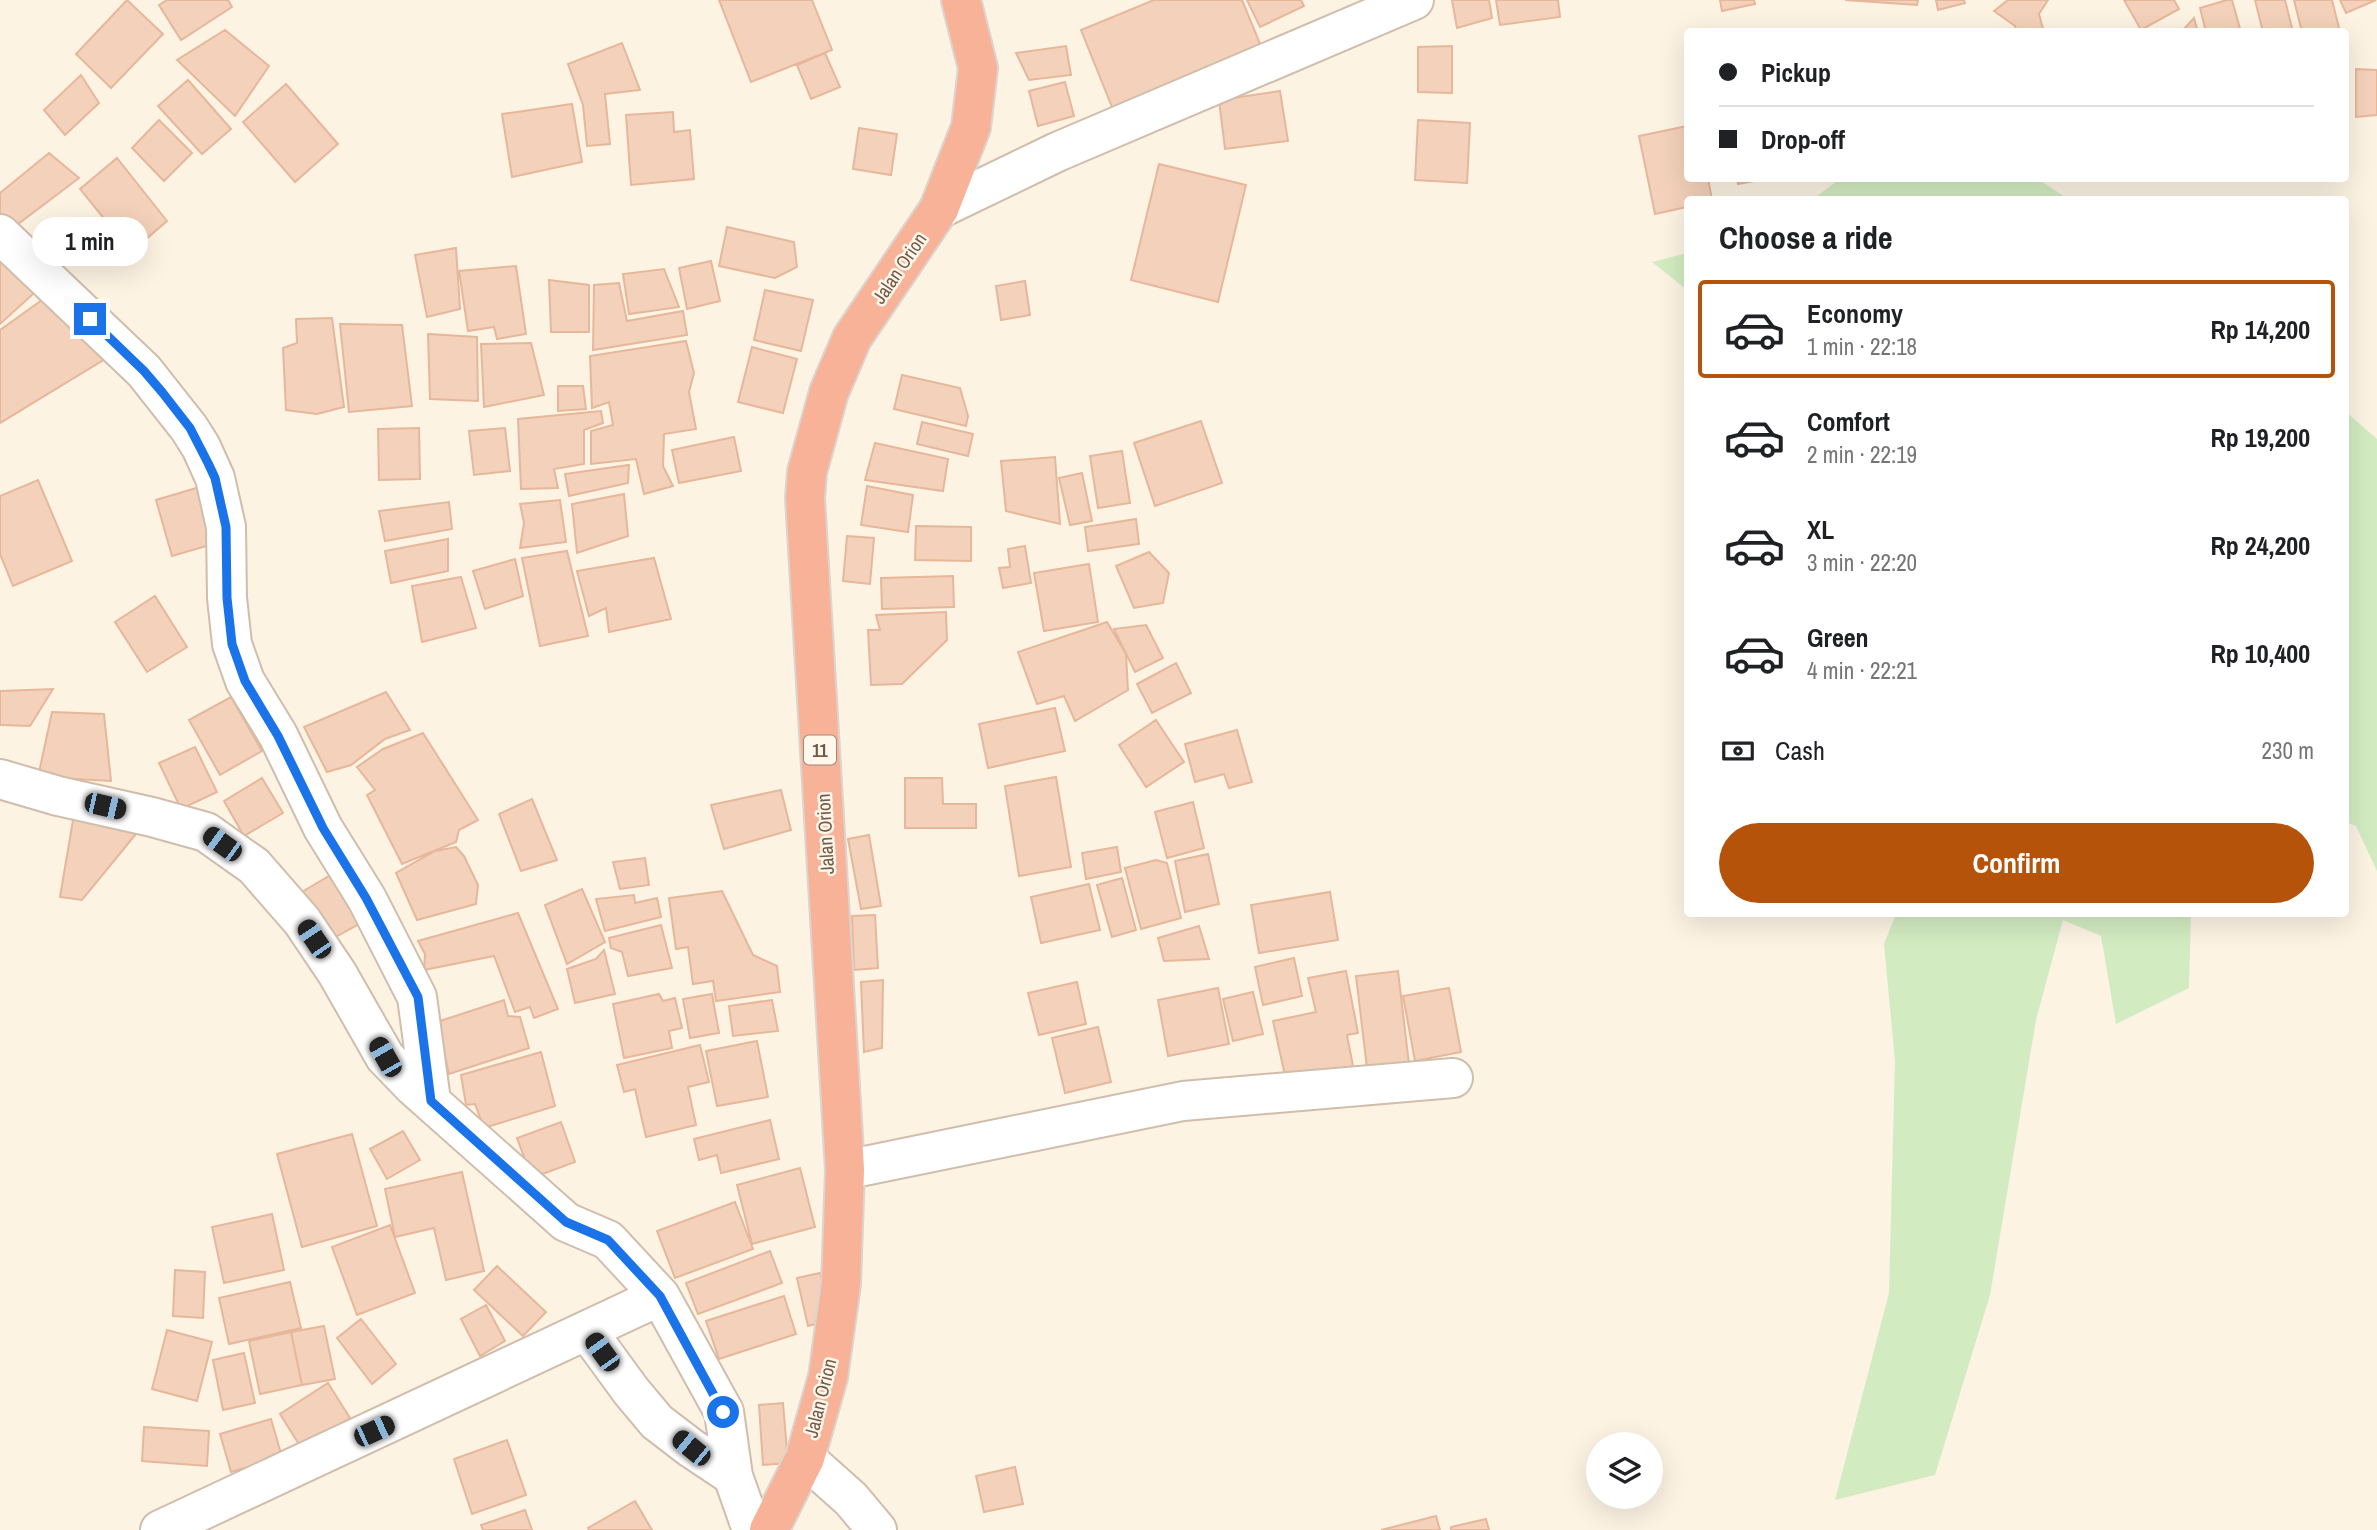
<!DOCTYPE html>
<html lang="en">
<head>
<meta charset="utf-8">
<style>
	body { margin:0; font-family:"Archivo Narrow",sans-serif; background:#f6f6f6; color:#202124; height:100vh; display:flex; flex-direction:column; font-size:26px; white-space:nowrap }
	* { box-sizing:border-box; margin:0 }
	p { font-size:23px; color:#757577 }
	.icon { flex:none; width:38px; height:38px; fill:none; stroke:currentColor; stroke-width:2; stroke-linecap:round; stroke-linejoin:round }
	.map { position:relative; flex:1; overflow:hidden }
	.details { position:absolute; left:1684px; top:196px; width:665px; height:721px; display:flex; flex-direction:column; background:#fff; border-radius:7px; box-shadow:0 7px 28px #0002 }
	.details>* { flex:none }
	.banner { position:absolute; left:1684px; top:28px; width:665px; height:154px; border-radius:7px; box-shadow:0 7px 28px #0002; display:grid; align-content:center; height:154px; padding:0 35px; background:#fff }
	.fabs { position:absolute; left:1586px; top:1432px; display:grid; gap:14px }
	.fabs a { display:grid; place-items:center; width:77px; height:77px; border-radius:50%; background:#fff; box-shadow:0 7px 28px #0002; font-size:35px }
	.end { position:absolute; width:32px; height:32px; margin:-16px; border:9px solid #1a73e8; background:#fff; box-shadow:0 0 0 4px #fff }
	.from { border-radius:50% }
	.bubble { position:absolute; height:49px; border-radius:24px; background:#fff; box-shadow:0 7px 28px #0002; font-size:23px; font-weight:700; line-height:49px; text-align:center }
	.car { position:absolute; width:21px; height:42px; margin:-21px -10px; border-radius:9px; box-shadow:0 0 5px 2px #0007; background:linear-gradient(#222 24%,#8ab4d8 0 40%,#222 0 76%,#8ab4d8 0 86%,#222 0) }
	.banner b { display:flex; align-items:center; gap:24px; height:66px; font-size:26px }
	.banner b+b { border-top:2px solid #e0e0e0 }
	.banner i { width:18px; height:18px; background:#202124 }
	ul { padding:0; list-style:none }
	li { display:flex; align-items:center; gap:21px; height:98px; margin:0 14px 10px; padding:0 21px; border:4px solid transparent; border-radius:7px }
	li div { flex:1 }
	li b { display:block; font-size:26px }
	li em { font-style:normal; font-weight:700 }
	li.active { border-color:#b45309 }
	li>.icon { width:63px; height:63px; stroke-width:1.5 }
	h2 { padding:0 35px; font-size:32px; line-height:84px }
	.pay { display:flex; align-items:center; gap:18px; height:77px; padding:0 35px; font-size:26px }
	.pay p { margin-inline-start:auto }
	.button { display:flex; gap:14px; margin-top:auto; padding:14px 35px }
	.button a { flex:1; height:80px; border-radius:42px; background:#b45309; color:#fff; font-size:28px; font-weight:700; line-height:80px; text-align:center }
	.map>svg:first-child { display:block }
</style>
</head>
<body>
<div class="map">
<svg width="2377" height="1530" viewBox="0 0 2377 1530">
	<rect width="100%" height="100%" fill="#fdf3e3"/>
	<!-- green -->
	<path fill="#d2ebc1" d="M1841,178L2038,179L2068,199H1813Z
		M1687,253V290L1652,262Z
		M2345,411L2377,439V871L2356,826L2345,822Z
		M1896,914H2191L2189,988L2116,1024L2101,936L2063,920L2036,1020L1990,1295L1935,1475L1835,1500L1889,1293L1895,1061L1884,944Z"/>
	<!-- building -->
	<path fill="#f3d1ba" stroke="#e6b79a" stroke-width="2" d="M127,0L163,34L111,88L76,54Z
		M167,0H228L232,7L181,40L159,5Z
		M719,0H812L832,50L751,82Z
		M1154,0H1242L1263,51L1114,112L1081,30Z
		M1247,0H1301L1304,6L1260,27Z
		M1452,0H1489L1492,18L1457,28Z
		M1496,0H1558L1560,17L1500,25Z
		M1720,0H1754L1755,4L1722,11Z
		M1845,0H1918L1917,5Z
		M1936,0H1964L1965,3L1938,10Z
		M2008,0H2048L2039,14L2044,32H2016L2015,26L1994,11Z
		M2124,0H2174L2179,9L2141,30Z
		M2227,0H2232L2241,32H2206L2200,8Z
		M2255,0H2285L2293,32H2263Z
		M2294,0H2332L2340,32H2302Z
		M2340,0H2376L2346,13Z
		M2194,18L2198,32H2181Z
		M225,30L269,66L235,116L177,60Z
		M622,43L640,90L605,94L610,144L587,146L583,105L568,64Z
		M1066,46L1071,75L1029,80L1016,53Z
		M1452,46V93L1418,92V47Z
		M825,53L840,87L811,99L797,65Z
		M2356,69L2377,70V115L2356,117Z
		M81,75L99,103L65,135L44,110Z
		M188,80L231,129L202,154L158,106Z
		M1065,82L1074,116L1038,126L1029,91Z
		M286,84L338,144L295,182L243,122Z
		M1280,91L1288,141L1225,149L1219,100Z
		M572,104L582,162L512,177L502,114Z
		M673,112L674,132L690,130L694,179L631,185L626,115Z
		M159,120L192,153L164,181L132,148Z
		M1418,120L1470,123L1467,183L1415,180Z
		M1687,126V178H1708L1712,200H1687V207L1655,214L1639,136Z
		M859,128L897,134L891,175L853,169Z
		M49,153L79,178L9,231L0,222V193Z
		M117,158L167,221L131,252L80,189Z
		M1159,164L1246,185L1218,302L1131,280Z
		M1737,178H1769L1738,184Z
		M727,227L794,242L797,267L775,278L719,266Z
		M0,235L44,284L0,324Z
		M456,248L460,309L427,317L415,255Z
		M711,261L720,301L687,309L679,268Z
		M516,266L526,334L497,339L494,327L468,331L459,271Z
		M664,269L679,307L629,314L623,274Z
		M549,280L589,285V332H551Z
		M1025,281L1030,315L1001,320L996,286Z
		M619,283L627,321L683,311L687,335L593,350L594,285Z
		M765,290L813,300L801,351L754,340Z
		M49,295L110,356L0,423V330Z
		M332,318L344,407L317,414L286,410L283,348L297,343L296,319Z
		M340,324L402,325L412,406L349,412Z
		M428,334L477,337L478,401L430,399Z
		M686,341L694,373L689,392L696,429L664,434L663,466L673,486L644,494L636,459L591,464V431L613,425L609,402L592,408L590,356Z
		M531,343L544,395L484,407L481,344Z
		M752,347L797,359L783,413L738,402Z
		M902,375L960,388L968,416L966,426L894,409Z
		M558,386H583L586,409L558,411Z
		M601,411L603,423L584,430V464L554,469L558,488L521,489L518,419Z
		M1201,421L1222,483L1155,506L1134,443Z
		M922,422L973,434L968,456L917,444Z
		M419,428L420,479L379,480L378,429Z
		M505,428L510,471L474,475L469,431Z
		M734,437L741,471L679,483L672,450Z
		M875,443L948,459L943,491L865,480Z
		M1122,451L1130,503L1098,508L1090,456Z
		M1055,457L1060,524L1006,511L1001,461Z
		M629,465L628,483L569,496L565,474Z
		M1082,473L1092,521L1070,525L1059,478Z
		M38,480L72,561L13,586L0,554V496Z
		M203,486L220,542L172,556L156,500Z
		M867,486L913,495L908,532L861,525Z
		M624,494L628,536L577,553L572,504Z
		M560,500L566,542L520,548L524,523L520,504Z
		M449,502L452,529L385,541L379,511Z
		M1136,519L1139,544L1088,551L1085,527Z
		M916,526L971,527V561L915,560Z
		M847,536L874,538L870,584L843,581Z
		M448,539V571L391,583L385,551Z
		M1025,546L1031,583L1003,588L999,568L1010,567L1008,549Z
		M567,551L588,636L540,646L522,558Z
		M1149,552L1169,573L1163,603L1134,608L1116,566Z
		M654,558L671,619L609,632L606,608L589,616L577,571Z
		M515,559L523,596L485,609L473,571Z
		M1089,564L1098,622L1044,631L1034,573Z
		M953,576L954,607L882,609L881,578Z
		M461,577L476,628L422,642L412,586Z
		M155,596L187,647L147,672L115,622Z
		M946,612L947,640L902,684L871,685L868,630H880L876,615Z
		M1107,622L1126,654L1128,690L1075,721L1064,696L1037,704L1018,652Z
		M1146,625L1163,658L1135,672L1114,629Z
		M1176,663L1191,693L1152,713L1137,684Z
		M53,689L30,726L0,725V691Z
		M386,692L410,730L385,739L351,765L327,772L304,727Z
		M231,697L262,751L220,775L189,720Z
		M1055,708L1065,751L988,768L979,724Z
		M52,712L104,714L111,781L38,777Z
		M1156,720L1184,762L1146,787L1119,745Z
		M1237,730L1252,782L1229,788L1224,774L1195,782L1185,744Z
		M423,733L478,820L459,830L456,842L402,864L367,795L375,790L357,767L383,749Z
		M195,747L217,792L181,809L159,763Z
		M1056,777L1071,867L1019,876L1005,786Z
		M262,778L283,813L244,836L224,801Z
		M905,778H942L943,804H976V828H905Z
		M781,790L791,830L724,849L711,805Z
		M532,799L557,860L521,871L499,814Z
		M1193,802L1204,848L1167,858L1155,812Z
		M74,814L140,829L82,900L60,897Z
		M869,835L881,906L861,909L848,839Z
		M456,847L464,856L478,885L476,904L417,920L396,873L435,851Z
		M1117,847L1121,872L1086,879L1082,853Z
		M1208,854L1219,904L1185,912L1175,861Z
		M645,858L649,885L620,889L613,862Z
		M1156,860L1167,863L1181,918L1141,929L1125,868Z
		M339,870L368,919L323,944L295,896Z
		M1122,878L1136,930L1112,937L1097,885Z
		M1089,884L1100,930L1041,943L1031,897Z
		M582,889L605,942L567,964L545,905Z
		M722,891L753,955L777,966L780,992L716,1001L713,981L693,984L688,947L676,949L669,898Z
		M1330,892L1338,940L1259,953L1251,905Z
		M634,895L635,903L657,898L661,917L605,931L596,899Z
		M518,913L558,1009L534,1018L530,1007L515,1012L494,956L424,970L425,954L418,941Z
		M875,915L878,968L854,970L852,916Z
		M661,925L672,968L628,976L622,952L611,948L609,938Z
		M1199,926L1209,959L1164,961L1158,938Z
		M604,950L615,994L575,1003L567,969L596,959Z
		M1294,958L1302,996L1263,1005L1255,967Z
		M1346,971L1358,1033L1347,1035L1353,1066L1286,1080L1273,1021L1316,1012L1308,978Z
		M1398,971L1409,1064L1367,1068L1356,976Z
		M883,980L882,1048L864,1052L861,982Z
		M1077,982L1086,1024L1039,1035L1028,993Z
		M1218,988L1229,1044L1168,1056L1158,1000Z
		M1449,988L1461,1052L1415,1061L1403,996Z
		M1253,992L1263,1034L1233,1041L1223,999Z
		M659,994L663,1001L675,998L682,1028L669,1031L672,1048L624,1058L613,1004Z
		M712,994L719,1033L690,1038L683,999Z
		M504,1000L508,1016L520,1017L529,1048L449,1074L437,1022Z
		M772,1000L778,1031L733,1036L729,1006Z
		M1098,1027L1111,1082L1065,1093L1052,1038Z
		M757,1041L768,1097L717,1106L706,1051Z
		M700,1045L709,1082L688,1087L696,1125L646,1137L635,1089L624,1092L617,1065Z
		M541,1052L555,1106L484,1128L475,1104L466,1105L461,1075Z
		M770,1120L779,1159L721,1173L717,1155L699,1160L694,1139Z
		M561,1122L575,1162L532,1178L517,1138Z
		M403,1131L420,1160L387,1179L370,1149Z
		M352,1134L377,1226L302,1247L277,1154Z
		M800,1168L815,1227L752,1244L737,1185Z
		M462,1172L484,1271L446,1280L434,1228L395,1237L385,1189Z
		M735,1202L753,1249L675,1278L657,1231Z
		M272,1214L284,1270L224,1283L212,1227Z
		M390,1225L415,1293L357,1315L332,1247Z
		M770,1251L782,1283L698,1314L686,1283Z
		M497,1266L546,1312L523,1336L474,1290Z
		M175,1270L205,1272L203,1318L173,1316Z
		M820,1273L831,1320L808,1326L797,1278Z
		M290,1282L301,1328L229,1344L219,1298Z
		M784,1296L796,1334L719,1359L706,1321Z
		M486,1305L505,1341L480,1356L461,1319Z
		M361,1319L396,1364L372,1384L337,1338Z
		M324,1326L335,1379L302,1385L291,1332Z
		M167,1330L212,1342L197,1401L152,1389Z
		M291,1332L302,1385L260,1394L249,1341Z
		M244,1353L255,1403L223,1410L213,1360Z
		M328,1383L350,1418L302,1449L280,1414Z
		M783,1403L788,1463L763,1465L759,1405Z
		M271,1419L282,1457L231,1472L220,1434Z
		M144,1427L209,1431L207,1466L142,1461Z
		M507,1440L526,1495L472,1514L454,1459Z
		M1015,1467L1023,1504L984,1512L976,1476Z
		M635,1501L652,1530H589L588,1528Z
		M525,1510L532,1530H483L481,1525Z
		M1436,1516L1440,1530H1381Z
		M1486,1519L1489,1530H1451V1527Z"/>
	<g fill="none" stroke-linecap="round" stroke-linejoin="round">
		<!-- minor casing -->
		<g stroke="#d0bdac" stroke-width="42">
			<path id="minor" d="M939,209L1057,152L1414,0
				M0,234L144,371L189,428L201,447L215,478L226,527L227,598L232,644L245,681L278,735L323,828L367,899L417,997L431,1101
				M0,779L58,796L152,817L206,832L254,866L302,921L337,973L385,1057L413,1086L566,1222L608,1240L660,1296L724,1412L733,1476
				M845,1170L1183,1101L1453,1078
				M588,1332L631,1391L657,1422L691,1448L733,1476L752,1530
				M805,1458L851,1499L877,1530
				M160,1530L660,1296"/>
		</g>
		<!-- highway casing -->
		<g stroke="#dbd4cf" stroke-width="42">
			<path id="highway" d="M769,1530L805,1458L828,1377L841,1284L845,1170L805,498L807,472L829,392L852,338L939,209L971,127L978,68L961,0"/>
		</g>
		<!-- minor -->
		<use href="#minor" stroke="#fff" stroke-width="38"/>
		<!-- highway -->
		<use href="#highway" stroke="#f8b298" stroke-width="38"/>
	</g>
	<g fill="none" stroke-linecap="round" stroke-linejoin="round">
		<!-- route -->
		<path stroke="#1a73e8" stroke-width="9" d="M90,319L144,371L162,392L190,428L208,463L215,478L226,527L227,598L232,644L245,681L278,736L323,828L366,898L418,997L431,1101L566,1222L608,1240L660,1296L723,1412"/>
	</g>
	<g text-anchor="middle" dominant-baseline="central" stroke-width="5" stroke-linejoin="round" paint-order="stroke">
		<!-- shield labels -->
		<rect fill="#fff7ea" stroke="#9e8879" stroke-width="2" x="804" y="735.5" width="32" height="29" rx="5"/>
		<g font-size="18" font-weight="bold" fill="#755948">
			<text x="820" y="750">11</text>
		</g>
		<!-- street labels -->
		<g font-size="19" fill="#755948" stroke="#fff7ea">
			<text transform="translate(899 268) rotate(-56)">Jalan Orion</text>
			<text transform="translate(825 834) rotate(-93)">Jalan Orion</text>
			<text transform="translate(820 1398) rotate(-76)">Jalan Orion</text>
		</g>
	</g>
</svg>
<div class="fabs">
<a><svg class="icon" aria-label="layers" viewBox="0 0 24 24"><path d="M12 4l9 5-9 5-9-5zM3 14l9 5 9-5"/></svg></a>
</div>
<i class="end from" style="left:723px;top:1412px"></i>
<i class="end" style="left:90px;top:319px"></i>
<div class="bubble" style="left:32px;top:217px;width:116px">1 min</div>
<i class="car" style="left:105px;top:806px;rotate:103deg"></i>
<i class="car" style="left:222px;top:844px;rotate:306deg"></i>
<i class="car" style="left:314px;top:939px;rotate:326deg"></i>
<i class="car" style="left:385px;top:1057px;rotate:330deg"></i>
<i class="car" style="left:602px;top:1352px;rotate:324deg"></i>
<i class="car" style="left:374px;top:1431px;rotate:65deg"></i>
<i class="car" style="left:691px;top:1448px;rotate:309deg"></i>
<div class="banner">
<b><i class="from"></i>Pickup</b>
<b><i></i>Drop-off</b>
</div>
<section class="details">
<h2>Choose a ride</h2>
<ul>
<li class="active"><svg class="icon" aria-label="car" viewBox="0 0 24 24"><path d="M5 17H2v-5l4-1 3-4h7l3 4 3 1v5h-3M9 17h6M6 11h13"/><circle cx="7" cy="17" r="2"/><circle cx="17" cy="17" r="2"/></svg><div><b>Economy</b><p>1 min · 22:18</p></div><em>Rp 14,200</em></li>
<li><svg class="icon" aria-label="car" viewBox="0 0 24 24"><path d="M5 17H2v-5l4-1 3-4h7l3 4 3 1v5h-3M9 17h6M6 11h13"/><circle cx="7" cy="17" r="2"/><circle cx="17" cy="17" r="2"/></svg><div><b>Comfort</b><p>2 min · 22:19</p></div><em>Rp 19,200</em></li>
<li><svg class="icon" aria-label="car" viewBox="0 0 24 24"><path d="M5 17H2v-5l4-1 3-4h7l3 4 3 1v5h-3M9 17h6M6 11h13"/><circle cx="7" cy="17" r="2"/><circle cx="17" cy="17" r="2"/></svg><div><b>XL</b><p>3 min · 22:20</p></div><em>Rp 24,200</em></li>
<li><svg class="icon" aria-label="car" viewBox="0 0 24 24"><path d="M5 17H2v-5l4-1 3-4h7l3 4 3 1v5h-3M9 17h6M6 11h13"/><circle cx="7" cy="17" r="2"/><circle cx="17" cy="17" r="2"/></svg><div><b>Green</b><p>4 min · 22:21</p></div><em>Rp 10,400</em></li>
</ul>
<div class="pay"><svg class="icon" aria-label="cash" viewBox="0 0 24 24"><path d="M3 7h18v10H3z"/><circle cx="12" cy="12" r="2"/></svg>Cash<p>230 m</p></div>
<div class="button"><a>Confirm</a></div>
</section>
</div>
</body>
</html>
